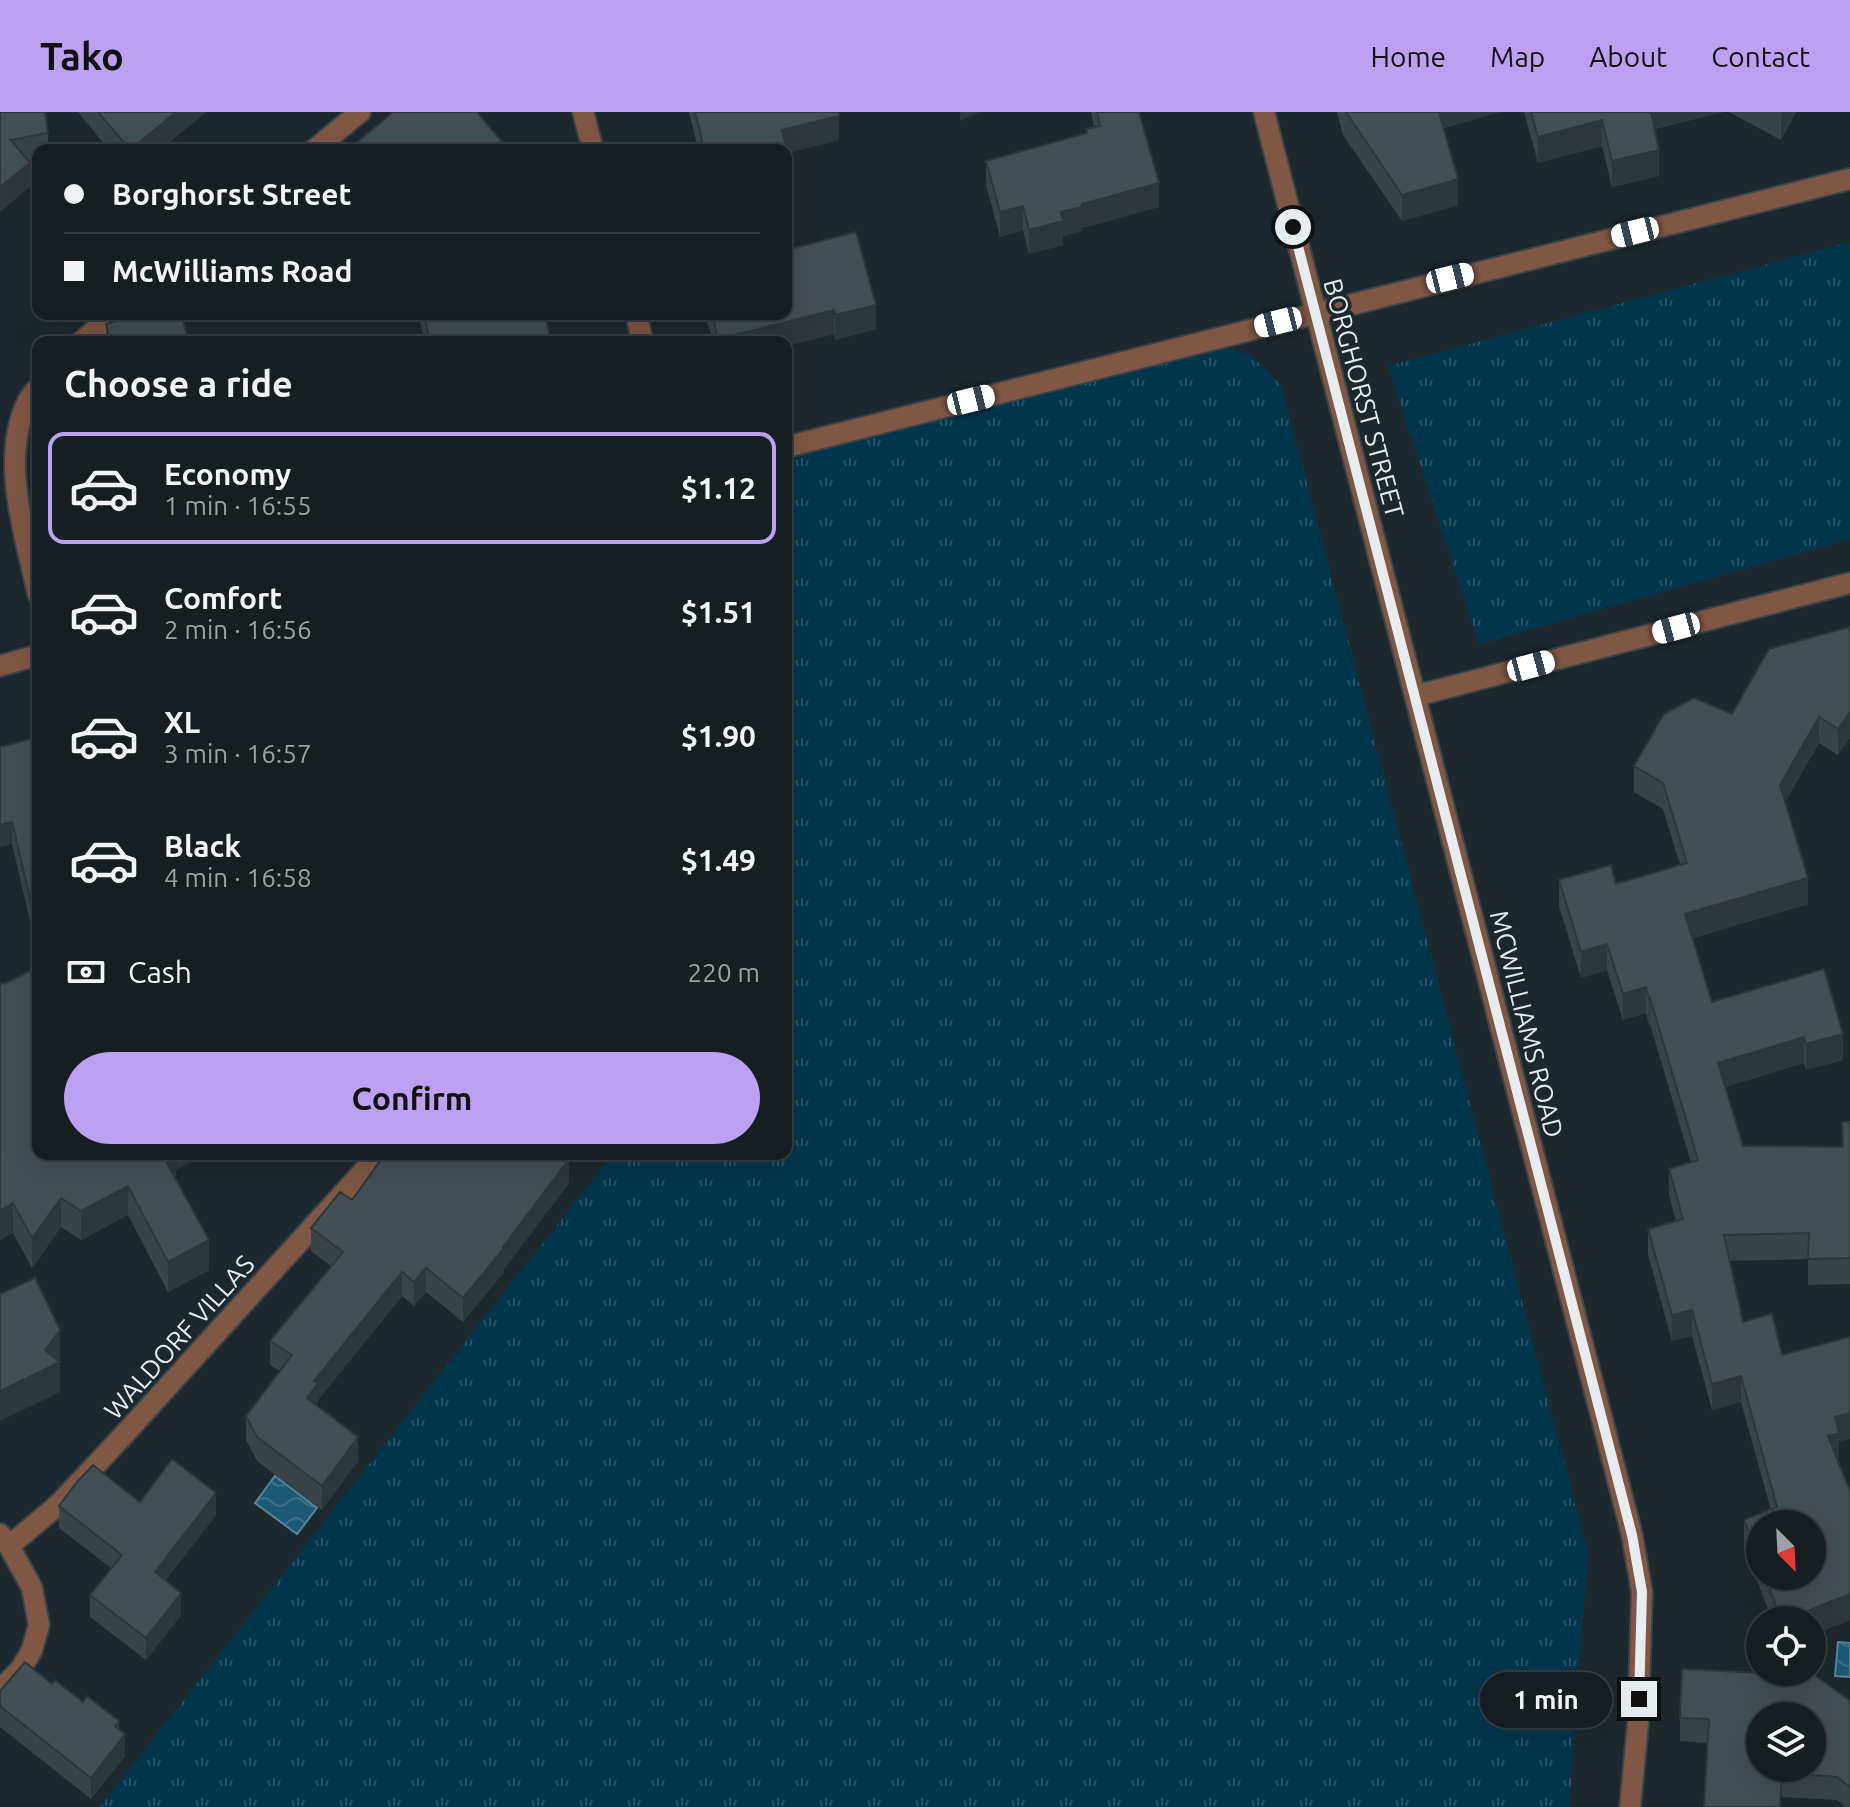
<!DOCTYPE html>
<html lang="en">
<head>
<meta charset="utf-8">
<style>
	body { margin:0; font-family:Ubuntu,sans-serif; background:#1f272a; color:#f1f3f6; height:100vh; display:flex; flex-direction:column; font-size:30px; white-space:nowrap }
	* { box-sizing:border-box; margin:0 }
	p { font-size:26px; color:#9ea2a5 }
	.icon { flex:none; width:44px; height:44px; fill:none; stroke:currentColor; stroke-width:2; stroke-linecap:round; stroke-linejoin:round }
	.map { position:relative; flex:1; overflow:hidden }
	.sheet { position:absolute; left:32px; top:224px; width:760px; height:824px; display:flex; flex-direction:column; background:#161e22; border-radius:16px; box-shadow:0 8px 32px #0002,0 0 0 2px #353c40 }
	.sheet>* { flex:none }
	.top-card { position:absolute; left:32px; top:32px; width:760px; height:176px; border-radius:16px; box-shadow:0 8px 32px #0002,0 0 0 2px #353c40; display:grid; align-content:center; height:176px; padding:0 32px; background:#161e22 }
	.needle { width:52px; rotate:156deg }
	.controls { position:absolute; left:1746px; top:1398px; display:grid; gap:16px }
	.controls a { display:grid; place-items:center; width:80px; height:80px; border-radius:50%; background:#161e22; box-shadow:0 8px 32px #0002,0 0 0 2px #353c40; font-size:40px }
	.end { position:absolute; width:36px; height:36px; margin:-18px; border:10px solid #e6edf1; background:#111; box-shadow:0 0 0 4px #111 }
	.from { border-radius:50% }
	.bubble { position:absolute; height:56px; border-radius:28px; background:#161e22; box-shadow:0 8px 32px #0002,0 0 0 2px #353c40; font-size:26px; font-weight:700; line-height:56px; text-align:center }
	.car { position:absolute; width:24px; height:48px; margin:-24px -12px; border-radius:10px; box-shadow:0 0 6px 2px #0007; background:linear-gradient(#fff 24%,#345 0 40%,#fff 0 76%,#345 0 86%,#fff 0) }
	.top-card b { display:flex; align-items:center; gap:28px; height:76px; font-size:30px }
	.top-card b+b { border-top:2px solid #353c40 }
	.top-card i { width:20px; height:20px; background:#f1f3f6 }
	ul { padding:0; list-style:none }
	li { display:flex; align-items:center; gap:24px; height:112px; margin:0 16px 12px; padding:0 16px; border:4px solid transparent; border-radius:16px }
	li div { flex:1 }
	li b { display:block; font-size:30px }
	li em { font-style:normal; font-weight:700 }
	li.active { border-color:#bca0f2 }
	li>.icon { width:72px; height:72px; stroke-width:1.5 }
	h2 { padding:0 32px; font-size:36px; line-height:96px }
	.pay { display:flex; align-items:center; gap:20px; height:88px; padding:0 32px; font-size:30px }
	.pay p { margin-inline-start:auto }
	.action { display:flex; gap:16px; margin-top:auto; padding:16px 32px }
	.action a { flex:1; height:92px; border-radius:48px; background:#bca0f2; color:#111; font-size:32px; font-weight:700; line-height:92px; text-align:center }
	header { display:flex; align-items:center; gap:48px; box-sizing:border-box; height:112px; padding:0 40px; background:#bca0f2; color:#111 }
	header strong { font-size:38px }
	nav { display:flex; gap:44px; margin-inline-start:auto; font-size:28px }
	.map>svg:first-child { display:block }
</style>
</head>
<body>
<header>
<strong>Tako</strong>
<nav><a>Home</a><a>Map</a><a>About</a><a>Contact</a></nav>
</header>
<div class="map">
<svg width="1850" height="1695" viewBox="0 0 1850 1695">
	<defs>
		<pattern id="park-tufts" width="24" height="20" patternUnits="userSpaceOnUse" patternTransform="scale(2)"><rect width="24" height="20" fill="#00364c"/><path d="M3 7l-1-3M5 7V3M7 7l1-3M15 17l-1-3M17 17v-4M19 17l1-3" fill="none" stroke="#255366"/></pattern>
		<pattern id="water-waves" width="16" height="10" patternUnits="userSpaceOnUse" patternTransform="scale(2)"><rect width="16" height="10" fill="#1b5974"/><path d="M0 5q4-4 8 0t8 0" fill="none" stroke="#3c7188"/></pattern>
	</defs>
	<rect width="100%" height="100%" fill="#1d282e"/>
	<!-- park -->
	<path fill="url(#park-tufts)" d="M1850,130V427L1479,532L1388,254Z
		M1212,232L1249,242L1281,273L1588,1441L1569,1695H100L613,1042H786V345Z"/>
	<!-- water -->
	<path fill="url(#water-waves)" stroke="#58859a" stroke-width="2" d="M275,1364L317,1396L297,1422L255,1391Z
		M1838,1530L1850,1531V1565L1835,1564Z"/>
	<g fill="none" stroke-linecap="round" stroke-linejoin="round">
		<!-- minor casing -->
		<g stroke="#394449" stroke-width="24">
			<path id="minor" d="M583,0L593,38
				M1264,0L1632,1423L1642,1480L1638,1611L1630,1695
				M314,38L360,0
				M636,202L643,230
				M81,230L115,202
				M38,276C34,280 29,285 27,291C0,348 25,423 38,482
				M786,335L1850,67
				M0,554L38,543
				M1415,584L1850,471
				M0,1422L9,1434L32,1476L39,1513L32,1538L21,1557L0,1578
				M9,1434L58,1393L121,1326L379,1042"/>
		</g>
		<!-- minor -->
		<use href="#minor" stroke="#805745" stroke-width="20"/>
	</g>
	<!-- wall -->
	<path fill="#394449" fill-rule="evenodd" d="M0,0L48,21V38H38V48L28,49L30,75Z
		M78,0H206L160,38H109Z
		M689,0H838L839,28L787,41L792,85L697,33Z
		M1091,0H1140L1159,95L1082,116V119L1063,124V133L1029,142L1023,118L1000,125L986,73V49L1086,21V17L1094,15Z
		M1337,0H1500L1444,16L1458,93L1402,109L1343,23Z
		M1524,0H1723L1655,17L1659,64L1612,75L1602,34L1538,51Z
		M1729,0H1796L1781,28Z
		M786,138L876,217L835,228L834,222L786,234V230H713L705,202H786Z
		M418,202H545L551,230H425Z
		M106,212L189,230H106Z
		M1850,515V626L1838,643L1819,631L1785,690L1808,792L1693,826L1712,890L1824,857L1843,948L1806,958L1804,951L1725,975L1743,1034L1842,1035V1010H1850V1172L1808,1173V1147L1729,1149L1743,1210L1782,1243L1839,1330V1347H1838L1850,1379V1508L1812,1523V1508H1772L1744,1434V1408L1771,1398L1741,1290L1712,1298L1692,1224L1672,1229L1648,1143V1117L1676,1109L1669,1083V1057L1691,1051L1650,912L1649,913L1646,901L1623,908L1607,858L1581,866L1559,794V768L1616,772L1680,753L1663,697L1634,680V654L1732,602ZM1760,1412L1812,1464H1760Z
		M0,635L38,807L30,809L12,732Z
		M0,872L38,1042H204L176,1058V1067L209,1158L168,1180L128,1103L81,1128L61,1115L32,1156L13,1121Z
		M569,1071L504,1157V1160L463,1210L426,1180L414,1194L402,1184L318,1288V1295L358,1349L322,1398L257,1349L246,1328V1304L280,1259L270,1253V1229L331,1154L311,1139V1116L352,1088Z
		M140,1390L216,1403L165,1469L181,1503L146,1548L90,1505V1483L111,1456L59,1416V1394Z
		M52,1572L119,1617L125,1644L91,1687L0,1615V1579Z
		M1850,1589V1695H1846L1837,1688L1782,1685L1707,1631L1680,1629V1606Z"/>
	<!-- shaded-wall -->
	<path fill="#2e373c" d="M176,0H206L160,38H130Z
		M960,0H980L960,9Z
		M1437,0H1500L1437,18Z
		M1649,0H1723L1649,18Z
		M1782,0H1796L1781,28V2Z
		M839,4V28L786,41L782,18Z
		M1602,8V34L1538,51V25Z
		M1659,38V64L1612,75V49Z
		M30,51V75L0,100V75Z
		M792,60V85L786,87V63Z
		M1458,67V93L1402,109V83Z
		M1159,71V95L1082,116V119L1063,124V133L1029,142V118L1061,100L1082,92Z
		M1023,94V118L1000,125V100Z
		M876,193V217L835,228V203Z
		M834,198V222L786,234V230H718V227Z
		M1850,600V626L1838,643V617Z
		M1819,605V631L1780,699V673Z
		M12,710V732L0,735V713Z
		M1808,766V792L1685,828V802Z
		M38,784V807L30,809V786Z
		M1607,832V858L1581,866V840Z
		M1646,875V901L1623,908V882Z
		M1650,886V912L1649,913V887Z
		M1843,922V948L1806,958V932Z
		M1804,925V951L1718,977V951Z
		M169,1042H204L176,1058V1068L164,1045Z
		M569,1047V1071L504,1157V1160L463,1210V1186L503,1135Z
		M128,1074V1103L81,1128V1099Z
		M61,1086V1115L32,1156V1126Z
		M13,1091V1121L0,1128V1099Z
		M209,1128V1158L168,1180V1150Z
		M426,1156V1180L414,1194V1170Z
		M402,1160V1184L318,1288V1295L307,1286L314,1269Z
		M1692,1198V1224L1672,1229V1203Z
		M60,1218V1248L57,1252L60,1250V1280L0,1309V1279L45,1238Z
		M1741,1264V1290L1712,1298V1272Z
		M1850,1301V1327L1839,1330V1347L1828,1350V1324L1835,1305Z
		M358,1325V1349L322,1398V1374Z
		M216,1381V1403L155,1482V1460Z
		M181,1481V1503L146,1548V1526Z
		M1850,1482V1508L1812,1523V1508H1785Z
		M119,1609V1631L125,1622V1644L91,1687V1666L115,1614Z"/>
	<!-- building -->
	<path fill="#424f55" stroke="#2e373c" stroke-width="2" fill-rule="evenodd" d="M0,0H45L48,21L11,28L30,51L0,75Z
		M98,0H176L130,38Z
		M393,0H477L503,31L505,38H348Z
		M695,0H838L839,4L782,18L792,60L786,63V38H677L703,32Z
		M1097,0H1139L1159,71L1082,92V95L1061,100L1063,109L1029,118L1023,94L1000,100L986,49L1087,21L1086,17L1100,14Z
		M1346,0H1439L1458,67L1402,83Z
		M1531,0H1651L1659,38L1612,49L1602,8L1538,25Z
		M856,120L876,193L835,203L834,198L718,227L712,202H786V138Z
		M142,202H181L189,230H110L106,212Z
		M424,202H545L551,230H430Z
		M1850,515V600L1838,617L1819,605L1780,673L1808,766L1685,802L1712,890L1824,857L1843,922L1806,932L1804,925L1718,951L1743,1034L1843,1035L1842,1010H1850V1146L1808,1147L1809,1121L1724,1123L1743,1210L1772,1202L1782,1243L1850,1225V1301L1835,1305L1839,1321L1828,1324L1850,1379V1482L1785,1508H1781L1765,1464H1812V1412H1760V1451L1744,1408L1777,1395L1741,1264L1712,1272L1692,1198L1672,1203L1648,1117L1683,1107L1669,1057L1698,1048L1650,886L1649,887L1646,875L1623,882L1607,832L1581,840L1559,768L1611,753L1616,772L1687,751L1663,671L1634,654L1664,602L1694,586L1732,602L1769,537Z
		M38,625V784L30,786L12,710L0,713V635Z
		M38,855V1042H169L164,1045L209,1128L168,1150L128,1074L81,1099L61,1086L32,1126L13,1091L0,1099V872L6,871Z
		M385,1042H562L569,1047L503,1135L504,1136L463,1186L426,1156L414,1170L402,1160L314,1269L318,1271L307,1286L358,1325L322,1374L257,1325L246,1304L292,1243L270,1229L343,1140L311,1116L340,1080L352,1088Z
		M35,1166L60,1218L45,1238L60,1250L0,1279V1182Z
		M172,1347L216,1381L155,1460L181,1481L146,1526L90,1483L122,1443L59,1394L77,1370L93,1353L140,1390Z
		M25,1550L52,1572L55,1568L83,1590L87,1584L119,1609L115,1614L125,1622L91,1666L0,1594V1579Z
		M1682,1557L1816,1564L1850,1589V1675L1837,1665L1782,1661L1780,1695H1704L1709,1607L1680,1606ZM1760,1604H1812V1656H1760Z"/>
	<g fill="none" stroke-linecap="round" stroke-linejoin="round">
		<!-- route -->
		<path stroke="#e6edf1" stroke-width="10" d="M1293,115L1632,1423L1642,1480L1639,1587"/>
	</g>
	<g text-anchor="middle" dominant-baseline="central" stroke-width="7" stroke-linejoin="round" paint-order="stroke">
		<!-- street labels -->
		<g font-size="26" fill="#e6edf1" stroke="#1d282e">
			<text transform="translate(1364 286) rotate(75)">BORGHORST STREET</text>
			<text transform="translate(1527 912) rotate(76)">MCWILLIAMS ROAD</text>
			<text transform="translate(179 1225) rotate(-48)">WALDORF VILLAS</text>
		</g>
	</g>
</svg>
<div class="controls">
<a><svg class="needle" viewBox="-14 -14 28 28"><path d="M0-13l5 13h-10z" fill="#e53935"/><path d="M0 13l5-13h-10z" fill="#9ea2a5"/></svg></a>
<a><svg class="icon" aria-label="locate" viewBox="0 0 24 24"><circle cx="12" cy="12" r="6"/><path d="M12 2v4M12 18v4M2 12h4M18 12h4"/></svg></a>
<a><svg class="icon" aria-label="layers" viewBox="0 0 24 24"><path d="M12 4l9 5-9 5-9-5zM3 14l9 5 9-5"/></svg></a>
</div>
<i class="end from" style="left:1293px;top:115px"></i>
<i class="end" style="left:1639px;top:1587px"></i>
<div class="bubble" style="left:1480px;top:1560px;width:132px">1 min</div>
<i class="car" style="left:1635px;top:120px;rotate:256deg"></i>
<i class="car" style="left:1450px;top:166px;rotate:76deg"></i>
<i class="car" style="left:1278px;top:210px;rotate:256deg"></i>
<i class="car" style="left:971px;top:288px;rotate:76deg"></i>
<i class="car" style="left:1676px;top:516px;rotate:255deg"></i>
<i class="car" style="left:1531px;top:554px;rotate:75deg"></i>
<div class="top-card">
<b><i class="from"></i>Borghorst Street</b>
<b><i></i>McWilliams Road</b>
</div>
<section class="sheet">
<h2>Choose a ride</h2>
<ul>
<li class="active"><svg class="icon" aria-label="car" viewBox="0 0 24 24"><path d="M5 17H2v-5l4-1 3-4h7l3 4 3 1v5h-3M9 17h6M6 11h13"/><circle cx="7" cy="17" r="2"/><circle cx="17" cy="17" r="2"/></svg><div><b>Economy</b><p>1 min · 16:55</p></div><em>$1.12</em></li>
<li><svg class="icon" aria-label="car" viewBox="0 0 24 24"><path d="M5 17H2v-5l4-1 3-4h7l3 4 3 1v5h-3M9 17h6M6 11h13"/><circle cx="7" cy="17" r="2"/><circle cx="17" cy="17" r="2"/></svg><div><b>Comfort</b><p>2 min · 16:56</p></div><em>$1.51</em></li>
<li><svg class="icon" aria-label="car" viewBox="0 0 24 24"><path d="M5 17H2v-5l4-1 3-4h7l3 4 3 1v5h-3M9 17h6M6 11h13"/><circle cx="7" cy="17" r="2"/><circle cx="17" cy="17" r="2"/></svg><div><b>XL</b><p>3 min · 16:57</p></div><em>$1.90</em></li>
<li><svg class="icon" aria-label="car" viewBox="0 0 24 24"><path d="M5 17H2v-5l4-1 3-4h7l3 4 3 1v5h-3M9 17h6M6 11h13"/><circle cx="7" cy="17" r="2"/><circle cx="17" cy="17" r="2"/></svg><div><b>Black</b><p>4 min · 16:58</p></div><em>$1.49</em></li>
</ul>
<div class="pay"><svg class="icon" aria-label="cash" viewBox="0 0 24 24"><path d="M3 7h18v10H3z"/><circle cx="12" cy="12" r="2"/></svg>Cash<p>220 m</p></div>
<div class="action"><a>Confirm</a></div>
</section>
</div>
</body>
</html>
